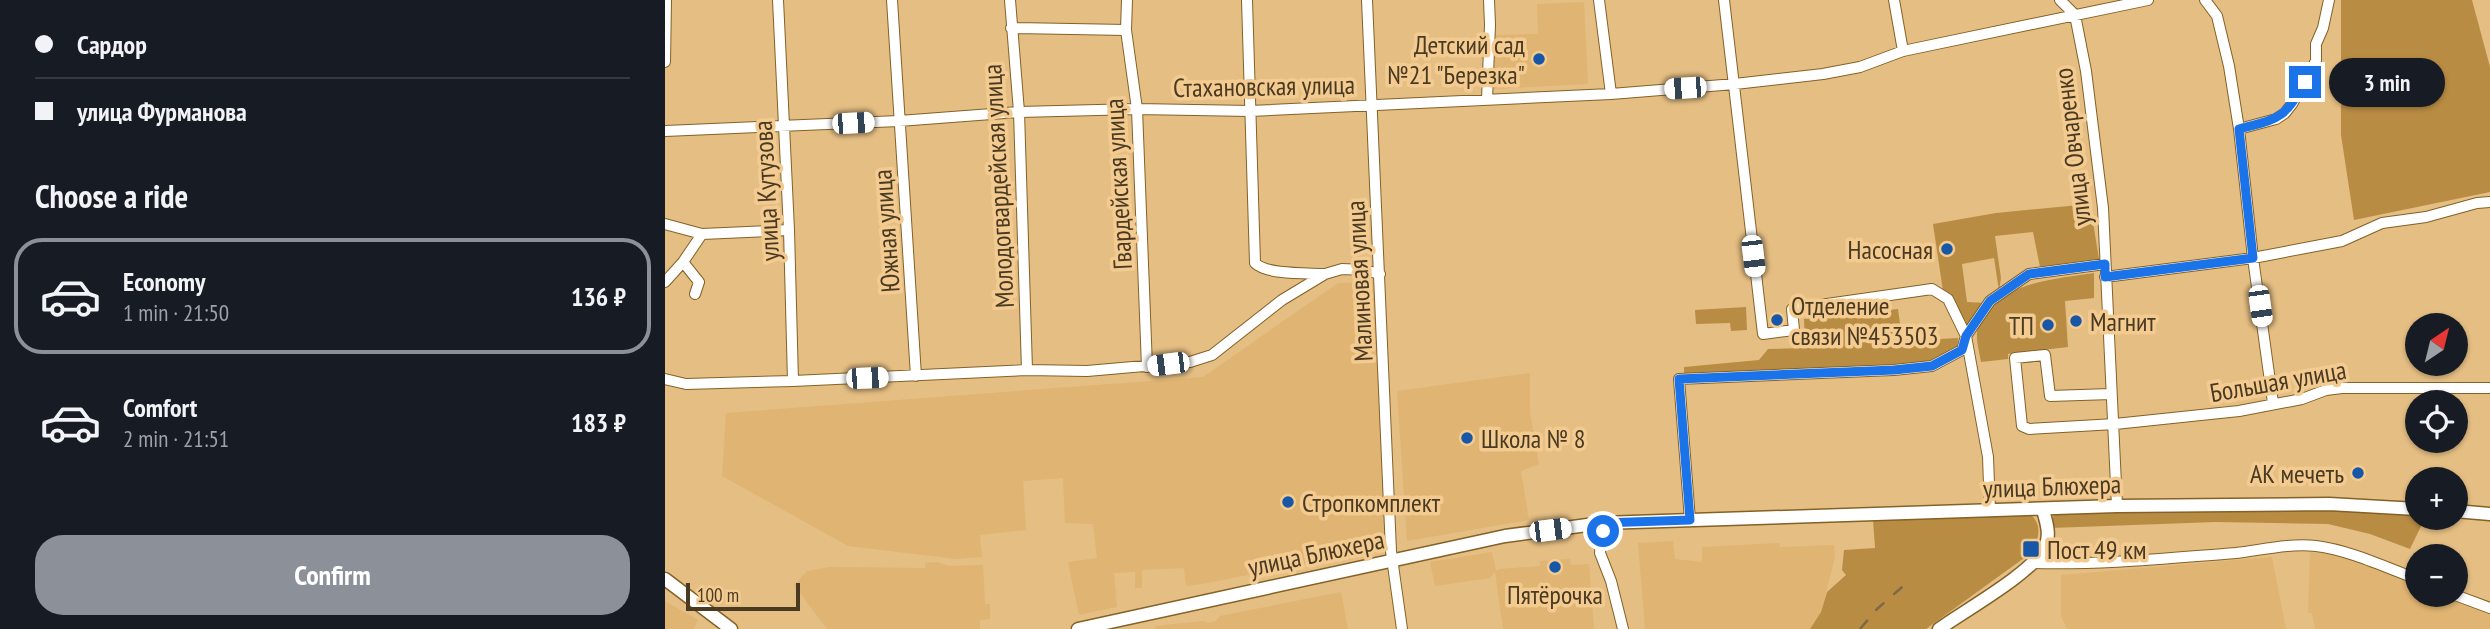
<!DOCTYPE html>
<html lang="en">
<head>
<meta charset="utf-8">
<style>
	body { margin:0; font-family:"PT Sans Narrow",sans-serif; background:#242831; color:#f1f3f6; height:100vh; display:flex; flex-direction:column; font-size:26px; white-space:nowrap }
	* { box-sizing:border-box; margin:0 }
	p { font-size:23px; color:#9ea1a6 }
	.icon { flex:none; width:38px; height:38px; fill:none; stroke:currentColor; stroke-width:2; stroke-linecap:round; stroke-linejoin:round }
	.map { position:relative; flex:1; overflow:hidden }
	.details { display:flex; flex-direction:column; background:#171b24; width:665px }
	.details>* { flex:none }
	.guide { display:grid; align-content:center; height:154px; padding:0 35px; background:#171b24 }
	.needle { width:46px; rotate:35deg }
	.controls { position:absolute; left:1740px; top:313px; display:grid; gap:14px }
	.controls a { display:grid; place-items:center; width:63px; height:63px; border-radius:50%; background:#171b24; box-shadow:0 2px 5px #0004; font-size:35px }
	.scale { position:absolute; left:21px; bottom:18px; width:114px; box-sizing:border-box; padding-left:7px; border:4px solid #4a3a22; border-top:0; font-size:19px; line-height:24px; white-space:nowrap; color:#4a3a22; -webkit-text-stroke:5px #f3cb90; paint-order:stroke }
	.end { position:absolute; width:32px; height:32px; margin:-16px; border:9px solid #1a73e8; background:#fff; box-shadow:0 0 0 4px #fff }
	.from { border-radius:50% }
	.bubble { position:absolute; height:49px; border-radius:24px; background:#171b24; box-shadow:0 2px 5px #0004; font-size:23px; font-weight:600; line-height:49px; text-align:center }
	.car { position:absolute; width:21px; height:42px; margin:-21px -10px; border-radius:9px; box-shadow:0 0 5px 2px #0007; background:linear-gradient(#fff 24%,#345 0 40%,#fff 0 76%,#345 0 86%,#fff 0) }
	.guide b { display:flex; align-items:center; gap:24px; height:66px; font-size:26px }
	.guide b+b { border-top:2px solid #363941 }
	.guide i { width:18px; height:18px; background:#f1f3f6 }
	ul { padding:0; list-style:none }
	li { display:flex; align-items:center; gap:21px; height:116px; margin:0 14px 10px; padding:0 21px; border:4px solid transparent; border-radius:28px }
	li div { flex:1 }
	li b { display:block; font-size:26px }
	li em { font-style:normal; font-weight:600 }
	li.current { border-color:#8c9099 }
	li>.icon { width:63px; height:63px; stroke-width:1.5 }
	h2 { padding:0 35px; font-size:32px; line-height:84px }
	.cta { display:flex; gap:14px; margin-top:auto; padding:14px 35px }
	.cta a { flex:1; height:80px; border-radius:28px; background:#8c9099; color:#fff; font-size:28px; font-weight:600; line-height:80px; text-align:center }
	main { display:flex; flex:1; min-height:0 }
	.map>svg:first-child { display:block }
</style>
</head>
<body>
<main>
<section class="details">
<div class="guide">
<b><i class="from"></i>Сардор</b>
<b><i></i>улица Фурманова</b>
</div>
<h2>Choose a ride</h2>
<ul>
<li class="current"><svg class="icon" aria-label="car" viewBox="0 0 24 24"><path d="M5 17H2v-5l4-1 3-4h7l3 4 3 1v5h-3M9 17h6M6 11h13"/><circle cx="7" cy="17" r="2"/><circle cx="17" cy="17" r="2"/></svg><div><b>Economy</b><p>1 min · 21:50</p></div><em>136 ₽</em></li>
<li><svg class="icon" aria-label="car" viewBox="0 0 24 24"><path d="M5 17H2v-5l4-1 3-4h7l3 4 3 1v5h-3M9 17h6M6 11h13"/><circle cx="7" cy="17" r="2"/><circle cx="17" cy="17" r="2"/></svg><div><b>Comfort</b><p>2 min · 21:51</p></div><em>183 ₽</em></li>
</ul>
<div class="cta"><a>Confirm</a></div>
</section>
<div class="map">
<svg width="1825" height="629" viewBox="0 0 1825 629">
	<rect width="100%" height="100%" fill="#e5be83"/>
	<!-- built -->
	<path fill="#e0b472" d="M919,2L923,84L827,89L826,35L873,34L872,4Z
		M709,282L722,545L716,552L654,564L650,562L537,584L521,586L519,568L477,570V588H470V572L449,573L452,607L414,615L403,562L432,558L428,524L400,523L398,478L358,481L361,530L315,535L317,557L291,559L183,546L57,476L61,413L538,377L673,283Z
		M865,373V412L874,464L856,471L864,520L742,541L732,391Z
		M1008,541L1010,559L1037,562V547L1114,543L1115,547L1169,545L1170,557L1156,612L1145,629H980L973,543Z
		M827,552L831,571L835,569L875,566V561L905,559L906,565L924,564L929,629H838L830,572L825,578L770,586L765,562Z
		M1645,552L1678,556L1752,585V595H1777L1825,614V629H1650L1647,613H1643Z
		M1607,557L1621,629H1402L1396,616V575Z
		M272,562L284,566L318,565L320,604H325V619L315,620V629H162L129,585L142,571L165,567L260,568V563Z
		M676,592L683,629H491L490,626L538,621L543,623L551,621L555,616Z
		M0,601L33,620L29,629H0Z"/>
	<!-- green -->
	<path fill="#b98c44" d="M1676,0H1807L1825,67V192L1689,220L1676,135Z
		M1425,204L1434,259L1375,267L1368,232L1330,236L1336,278L1334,291L1329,258L1297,264L1302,302L1321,303L1304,325H1300L1278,291L1268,224L1331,213Z
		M1429,273V298L1400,301L1403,347L1343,354V359L1316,362C1314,350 1309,335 1314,324C1332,282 1391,279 1429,273Z
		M1081,307L1082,330L1066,331L1065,323L1031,324L1030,310Z
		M1233,309L1237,339L1273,334L1275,339L1293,338L1292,350L1265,364L1019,376V367L1094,360L1103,349L1140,348L1139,319Z
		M1672,509L1752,515V518H1760L1745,549L1705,534L1663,524L1551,522L1386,528V521L1389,515L1408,512Z
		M1365,514C1378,524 1374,540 1366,553L1261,629H1145L1156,612L1162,592L1181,575L1177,570L1179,550L1210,548L1208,520Z"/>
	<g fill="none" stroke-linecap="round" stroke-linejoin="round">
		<!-- minor casing -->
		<g stroke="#846126" stroke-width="12">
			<path id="minor" d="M113,0L124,230L128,381
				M227,0L251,376
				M345,0L354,112L362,370
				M462,0L461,30L472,109L482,367
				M582,0L590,263C602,275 642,273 660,274
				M702,0L726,551L737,629
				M934,0L946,94
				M1059,0L1098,334L1129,330L1127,309L1267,289L1283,299L1301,336L1323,457L1325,511
				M1229,0L1238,51
				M1395,0L1410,15L1421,71L1438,208L1452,506
				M1540,0L1552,16L1564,66L1574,129L1588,258L1608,403
				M346,28L461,30
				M0,62L1,0
				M822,99L825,25L824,0
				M1574,129L1611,119L1620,113L1627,104L1651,61V44L1658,28L1664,0
				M0,131L234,121L354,112L472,109L586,111L946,94L1070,84L1158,74L1195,67L1238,51L1483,0
				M0,224L37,234L124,230
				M18,262L34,282L30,294
				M1440,277L1588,258L1677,241L1717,223L1761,217L1812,203L1825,202
				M0,282L18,262L37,234
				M0,379L21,384L128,381L362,370L422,371L525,362L547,355L617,300L660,274L677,269L699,270L715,274
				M1446,394L1385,396L1380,355L1350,358L1357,426L1364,429L1450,424L1574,411L1637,399L1661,390L1677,388H1825
				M1025,520L1014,379L1229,370L1267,366L1297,350L1301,336L1325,301L1364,274L1440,264
				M937,523L935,553L946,581L958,629
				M1368,563C1436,565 1504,558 1571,553C1597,550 1624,543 1651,546C1684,550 1720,567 1752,579
				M1790,595L1825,608"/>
		</g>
		<!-- major casing -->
		<g stroke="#846126" stroke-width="15">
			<path id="major" d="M1790,511L1825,514
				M0,579L66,629
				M413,629L840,536L937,523L1452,506L1664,504L1752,509
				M1274,629C1299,611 1369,572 1380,547C1386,535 1381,521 1378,510"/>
		</g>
		<!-- minor -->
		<use href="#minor" stroke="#fff" stroke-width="10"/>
		<!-- major -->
		<use href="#major" stroke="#fff" stroke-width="12"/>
		<!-- rail -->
		<path stroke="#7f6843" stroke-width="2.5" stroke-dasharray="12 12" stroke-linecap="butt" d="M1195,629L1212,609L1244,581"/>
	</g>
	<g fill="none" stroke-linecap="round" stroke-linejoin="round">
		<!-- route -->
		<path stroke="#1a73e8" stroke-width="9" d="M938,531L937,523L1025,520L1014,379L1229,370L1267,366L1297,350L1301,336L1325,301L1364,274L1440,264V277L1588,258L1574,129C1615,118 1618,120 1640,82"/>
	</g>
	<!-- markers -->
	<g fill="#1857a7" stroke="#f3cb90" stroke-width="2.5">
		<circle cx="874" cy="59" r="7"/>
		<circle cx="1282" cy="249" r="7"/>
		<circle cx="1112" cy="320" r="7"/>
		<circle cx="1411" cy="321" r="7"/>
		<circle cx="1383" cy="325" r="7"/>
		<circle cx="802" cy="438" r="7"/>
		<circle cx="1693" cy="473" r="7"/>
		<circle cx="623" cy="502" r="7"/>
		<rect x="1357" y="540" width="18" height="18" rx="3.5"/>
		<circle cx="890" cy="567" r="7"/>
	</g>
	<g text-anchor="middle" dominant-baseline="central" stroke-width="7" stroke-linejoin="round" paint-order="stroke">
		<!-- poi labels -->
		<g font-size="26" fill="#4a3a22" stroke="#f3cb90" text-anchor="start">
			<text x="860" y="44" text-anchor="end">Детский сад<tspan x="860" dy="30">№21 "Березка"</tspan></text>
			<text x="1268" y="249" text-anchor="end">Насосная</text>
			<text x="1126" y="305">Отделение<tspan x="1126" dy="30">связи №453503</tspan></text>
			<text x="1425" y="321">Магнит</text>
			<text x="1369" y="325" text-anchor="end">ТП</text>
			<text x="816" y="438">Школа № 8</text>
			<text x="1679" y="473" text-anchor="end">АК мечеть</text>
			<text x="637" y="502">Стропкомплект</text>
			<text x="1382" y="549">Пост 49 км</text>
			<text x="890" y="594" text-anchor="middle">Пятёрочка</text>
		</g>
		<!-- street labels -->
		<g font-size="26" fill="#4a3a22" stroke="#f3cb90">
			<text transform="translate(599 86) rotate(-1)">Стахановская улица</text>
			<text transform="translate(1407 147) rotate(-97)">улица Овчаренко</text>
			<text transform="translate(453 184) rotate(-93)">Гвардейская улица</text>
			<text transform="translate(333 186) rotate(-93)">Молодогвардейская улица</text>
			<text transform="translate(101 191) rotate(-93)">улица Кутузова</text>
			<text transform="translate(221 231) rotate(-94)">Южная улица</text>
			<text transform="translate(694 281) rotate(-93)">Малиновая улица</text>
			<text transform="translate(1613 381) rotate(-10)">Большая улица</text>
			<text transform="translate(1387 486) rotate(-2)">улица Блюхера</text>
			<text transform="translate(651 553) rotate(-12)">улица Блюхера</text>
		</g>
	</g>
</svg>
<div class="controls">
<a><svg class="needle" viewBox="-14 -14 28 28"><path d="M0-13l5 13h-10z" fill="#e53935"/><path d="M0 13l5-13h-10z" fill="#9ea1a6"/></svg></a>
<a><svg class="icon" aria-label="locate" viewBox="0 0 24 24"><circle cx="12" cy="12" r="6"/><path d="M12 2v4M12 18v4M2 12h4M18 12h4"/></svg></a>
<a>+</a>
<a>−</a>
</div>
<div class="scale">100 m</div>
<i class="end from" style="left:938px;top:531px"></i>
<i class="end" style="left:1640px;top:82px"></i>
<div class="bubble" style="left:1664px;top:58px;width:116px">3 min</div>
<i class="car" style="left:1020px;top:88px;rotate:266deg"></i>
<i class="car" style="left:188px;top:123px;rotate:87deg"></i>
<i class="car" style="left:1088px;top:256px;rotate:173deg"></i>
<i class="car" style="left:1595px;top:306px;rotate:172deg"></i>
<i class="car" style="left:503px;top:364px;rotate:263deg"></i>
<i class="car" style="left:202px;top:378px;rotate:88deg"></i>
<i class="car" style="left:885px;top:530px;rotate:83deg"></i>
</div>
</main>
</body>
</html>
